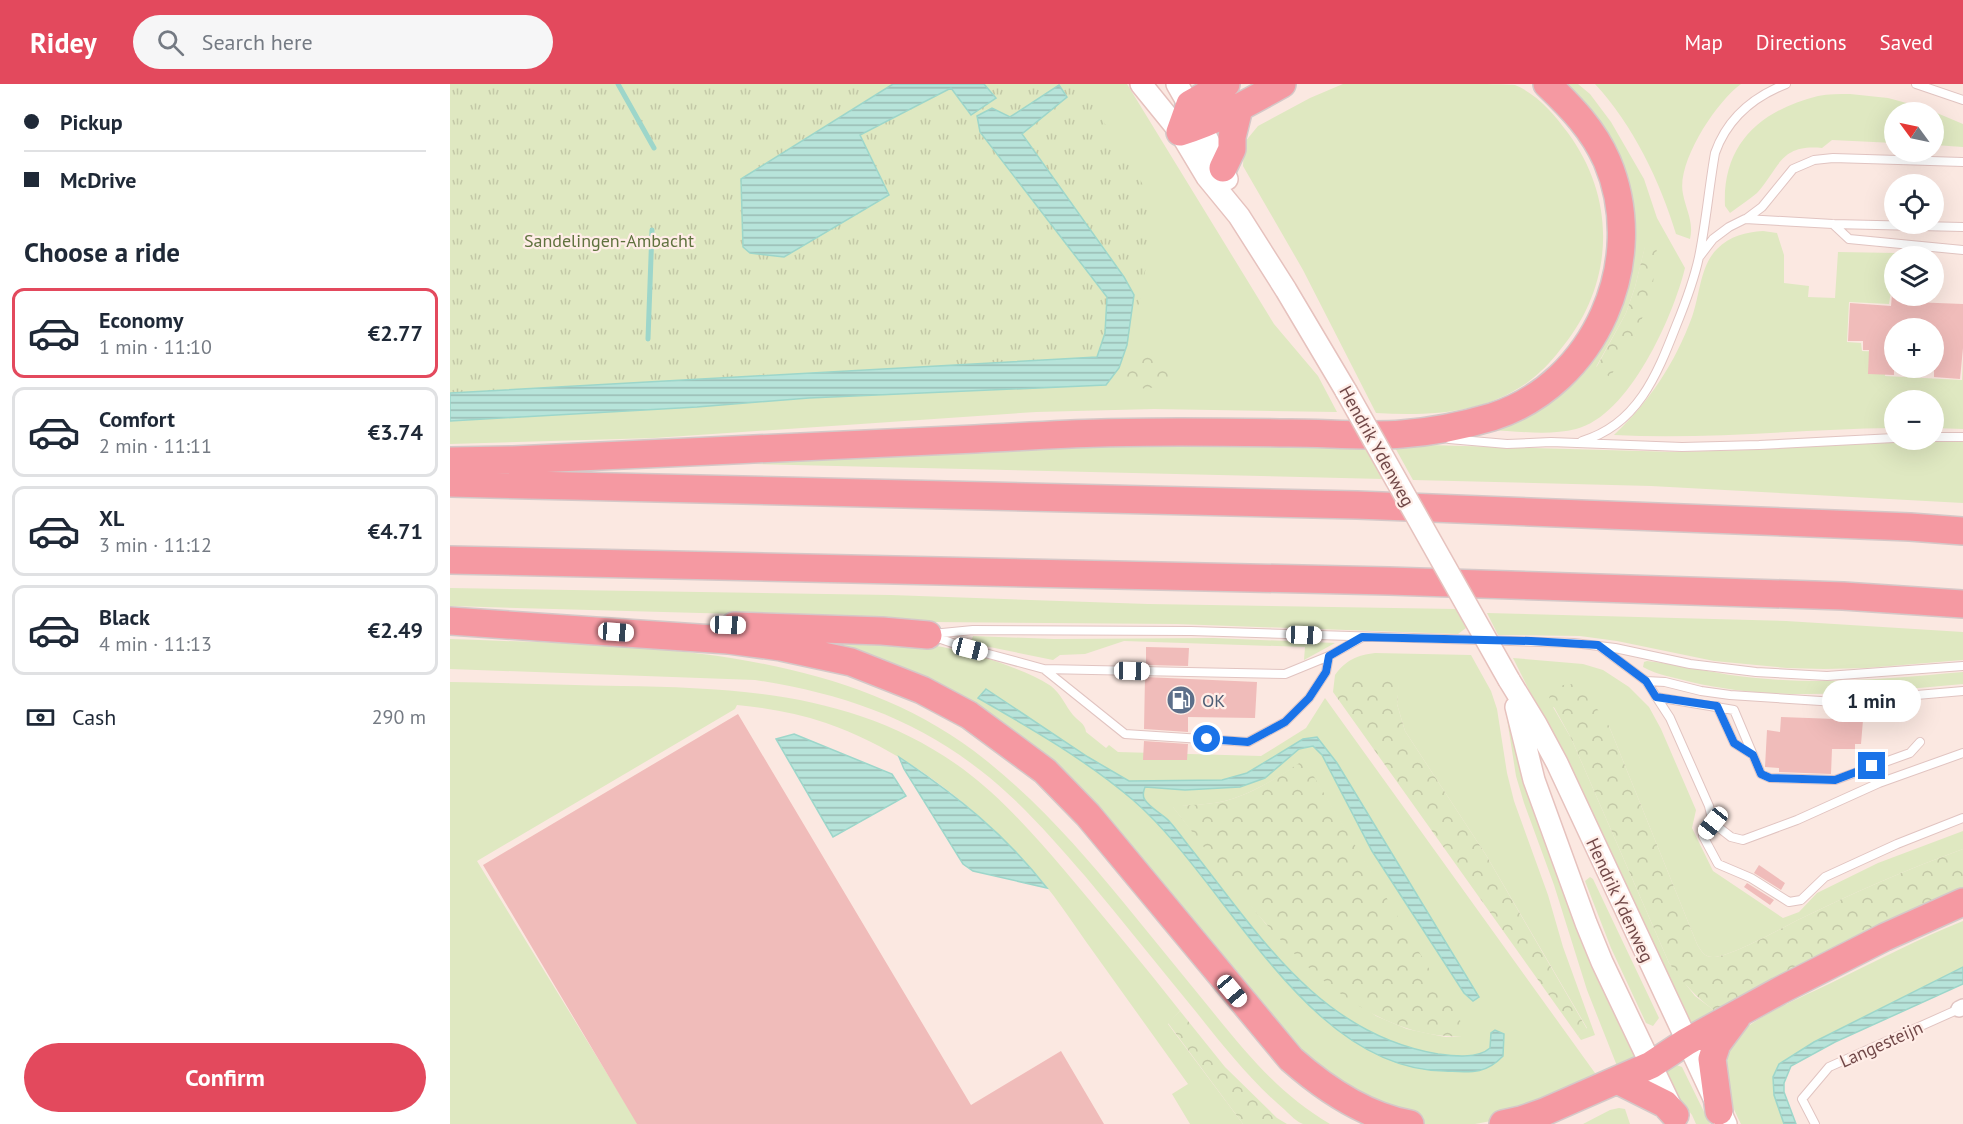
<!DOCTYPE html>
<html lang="en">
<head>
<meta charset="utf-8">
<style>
	body { margin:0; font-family:"PT Sans",sans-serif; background:#f6f6f7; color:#1f2937; height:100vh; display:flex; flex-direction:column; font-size:22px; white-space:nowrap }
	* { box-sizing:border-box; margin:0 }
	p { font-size:20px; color:#747a83 }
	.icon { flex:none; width:33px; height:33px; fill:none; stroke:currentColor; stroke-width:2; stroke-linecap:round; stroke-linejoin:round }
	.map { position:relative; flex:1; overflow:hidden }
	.drawer { display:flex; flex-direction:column; background:#fff; width:450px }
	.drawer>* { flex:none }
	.guide { display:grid; align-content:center; height:132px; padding:0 24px; background:#fff }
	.needle { width:39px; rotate:303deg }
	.tools { position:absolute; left:1434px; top:18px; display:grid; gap:12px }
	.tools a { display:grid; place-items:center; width:60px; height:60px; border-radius:50%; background:#fff; box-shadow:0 6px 24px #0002; font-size:30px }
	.end { position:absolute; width:27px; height:27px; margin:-14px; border:8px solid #1a73e8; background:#fff; box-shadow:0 0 0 3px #fff }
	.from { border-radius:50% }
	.bubble { position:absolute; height:42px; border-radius:21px; background:#fff; box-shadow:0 6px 24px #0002; font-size:20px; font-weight:700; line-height:42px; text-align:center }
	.car { position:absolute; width:18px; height:36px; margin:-18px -9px; border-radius:8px; box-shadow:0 0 4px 2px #0007; background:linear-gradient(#fff 24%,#345 0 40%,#fff 0 76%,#345 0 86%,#fff 0) }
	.guide b { display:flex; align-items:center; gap:21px; height:57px; font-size:22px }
	.guide b+b { border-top:2px solid #e0e1e3 }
	.guide i { width:15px; height:15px; background:#1f2937 }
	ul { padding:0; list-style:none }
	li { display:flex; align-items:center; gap:18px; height:90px; margin:0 12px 9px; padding:0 12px; border:3px solid #e0e1e3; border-radius:12px }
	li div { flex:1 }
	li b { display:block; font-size:22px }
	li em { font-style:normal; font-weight:700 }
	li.active { border-color:#e3495d }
	li>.icon { width:54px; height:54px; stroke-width:1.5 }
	h2 { padding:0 24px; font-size:27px; line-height:72px }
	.pay { display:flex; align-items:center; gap:15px; height:66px; padding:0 24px; font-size:22px }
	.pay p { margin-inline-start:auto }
	.action { display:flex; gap:12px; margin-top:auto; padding:12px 24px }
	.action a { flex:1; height:69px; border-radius:36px; background:#e3495d; color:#fff; font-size:24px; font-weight:700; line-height:69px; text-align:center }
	header { display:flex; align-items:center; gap:36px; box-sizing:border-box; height:84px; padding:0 30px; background:#e3495d; color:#fff }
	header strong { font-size:28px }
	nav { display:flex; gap:33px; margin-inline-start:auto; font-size:21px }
	.search { width:420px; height:54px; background:#f6f6f7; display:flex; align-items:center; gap:15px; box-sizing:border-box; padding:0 21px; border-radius:33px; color:#747a83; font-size:22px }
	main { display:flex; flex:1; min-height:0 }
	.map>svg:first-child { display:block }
</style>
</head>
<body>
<header>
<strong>Ridey</strong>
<div class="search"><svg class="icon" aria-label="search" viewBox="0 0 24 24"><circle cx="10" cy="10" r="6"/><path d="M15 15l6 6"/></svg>Search here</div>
<nav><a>Map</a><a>Directions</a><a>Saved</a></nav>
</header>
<main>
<section class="drawer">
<div class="guide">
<b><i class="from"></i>Pickup</b>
<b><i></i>McDrive</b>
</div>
<h2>Choose a ride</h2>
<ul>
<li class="active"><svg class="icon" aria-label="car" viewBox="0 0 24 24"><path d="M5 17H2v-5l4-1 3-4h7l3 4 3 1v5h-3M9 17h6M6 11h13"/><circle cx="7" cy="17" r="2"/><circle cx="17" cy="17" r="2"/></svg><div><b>Economy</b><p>1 min · 11:10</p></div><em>€2.77</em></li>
<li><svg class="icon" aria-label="car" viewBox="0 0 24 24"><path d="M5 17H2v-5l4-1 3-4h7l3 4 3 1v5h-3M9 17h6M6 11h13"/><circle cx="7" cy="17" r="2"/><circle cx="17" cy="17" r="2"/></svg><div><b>Comfort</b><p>2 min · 11:11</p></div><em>€3.74</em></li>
<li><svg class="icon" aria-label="car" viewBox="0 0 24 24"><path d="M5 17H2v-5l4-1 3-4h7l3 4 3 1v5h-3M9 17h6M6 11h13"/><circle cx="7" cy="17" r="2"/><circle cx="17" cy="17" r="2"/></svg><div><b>XL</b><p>3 min · 11:12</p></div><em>€4.71</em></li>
<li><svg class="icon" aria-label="car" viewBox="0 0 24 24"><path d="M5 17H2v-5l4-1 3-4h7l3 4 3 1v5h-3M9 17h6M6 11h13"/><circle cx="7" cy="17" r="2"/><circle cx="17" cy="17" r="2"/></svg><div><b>Black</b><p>4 min · 11:13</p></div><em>€2.49</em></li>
</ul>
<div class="pay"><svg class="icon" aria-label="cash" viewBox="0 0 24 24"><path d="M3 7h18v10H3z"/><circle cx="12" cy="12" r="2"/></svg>Cash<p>290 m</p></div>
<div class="action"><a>Confirm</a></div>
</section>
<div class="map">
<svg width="1513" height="1040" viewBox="0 0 1513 1040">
	<defs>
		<pattern id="forest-crowns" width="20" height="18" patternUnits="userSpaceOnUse" patternTransform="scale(1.5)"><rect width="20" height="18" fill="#dfe8c1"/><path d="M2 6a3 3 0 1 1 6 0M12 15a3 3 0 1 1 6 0" fill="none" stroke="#c3c8a7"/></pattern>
		<pattern id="park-tufts" width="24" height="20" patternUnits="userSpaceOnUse" patternTransform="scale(1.5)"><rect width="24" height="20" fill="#dfe8c1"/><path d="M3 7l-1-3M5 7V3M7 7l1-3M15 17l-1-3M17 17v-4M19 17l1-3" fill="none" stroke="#c3c8a7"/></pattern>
		<pattern id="water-rules" width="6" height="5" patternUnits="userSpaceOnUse" patternTransform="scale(1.5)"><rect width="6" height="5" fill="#b7e4da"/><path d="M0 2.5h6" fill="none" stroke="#99bbb3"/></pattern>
	</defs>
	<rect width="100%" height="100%" fill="#fbe8e1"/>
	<!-- grass -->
	<path fill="#dfe8c1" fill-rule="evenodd" d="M122,0H677L824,240L868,292L887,328L704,325L586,328L204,354L0,360V337L247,323L359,314Z
		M893,0C935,0 977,0 1020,0C1033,0 1053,0 1065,1C1087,10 1104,30 1118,49C1168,117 1164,202 1110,266C1101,278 1090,289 1078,298C1033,330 979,332 926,329L853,186L793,82L794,59L808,42L860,14Z
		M1105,0H1128L1140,10L1161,38L1194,95L1207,134L1235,184C1223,233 1179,332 1126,345C1099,352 1067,347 1039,346L1130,284L1176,129ZM1195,163L1185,253L1146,283L1176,229L1185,203Z
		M1145,0H1291C1266,18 1226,79 1233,110C1236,126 1244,138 1240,155L1226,150C1210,97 1183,41 1145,0Z
		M1400,10L1438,14L1475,24L1513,40V63L1484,61V28H1444V59L1382,56L1372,64C1330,60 1330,83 1307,109C1299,116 1289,122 1280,129L1275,122C1272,60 1311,26 1368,12C1378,10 1390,10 1400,10Z
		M1313,147L1327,149L1334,171V199L1359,202L1358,213L1385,214L1388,168L1447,169L1449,172H1444V207H1441L1439,220L1399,218L1397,258L1411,259L1412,267L1436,268L1435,292L1512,296L1513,272V345L1484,344V316H1444V344C1351,345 1258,356 1164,351C1200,317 1225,279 1242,233C1250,211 1250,182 1267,165C1280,152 1296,148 1313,147Z
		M1444,358H1513V419L1201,402L963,396L943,360L1227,368L1301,366Z
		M914,359L933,395L302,380L552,363Z
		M0,504L441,511L698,520L1006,525L1016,544L1008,550L727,540L482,538L391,533L0,522Z
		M1037,529L1336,537L1513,548V576L1416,584L1374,585L1337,584L1264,577L1167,557L1130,552L1048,551Z
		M334,547C411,553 491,554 564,584C576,589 589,594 601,602C611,610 615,621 623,631C628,637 635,639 636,648L656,664L659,661L668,668L811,672L856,644L875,614L1150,996L1052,1035L1025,1040H970L877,1001L603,690ZM854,677L1019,953H995L957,945L926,932L863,886L815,839L723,723C738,721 755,721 770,718C800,712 828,693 854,677Z
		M523,552L604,555L764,554L885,559L854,576L855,563L674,557L635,570L610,571L603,576L525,560L521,558Z
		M0,555C174,562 378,558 524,667C581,710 629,764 674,819C702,853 730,888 758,922C796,969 828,1009 880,1040C873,1040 861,1040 853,1040C847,1038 840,1031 835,1026C802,998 774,963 747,929C709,883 673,837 635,792C602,754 569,716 530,686C462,633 389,609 305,596L0,585Z
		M925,569L1021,571L1041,607L1047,625L1057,689L1064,717L1098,811L1113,863L1145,951L1131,956L1128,952L1137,944L1036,771L955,647L947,620L949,591H885C896,576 907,571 925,569Z
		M1063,574L1133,580L1153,586L1179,603L1199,623L1211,645L1246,726L1242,744L1263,787L1333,834L1349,828L1367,809L1428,779L1513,747V765C1458,785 1405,808 1352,834C1333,843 1283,872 1264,873C1255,874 1251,867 1247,860L1159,642L1103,623L1121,654L1219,879L1245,912L1265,927L1239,950L1129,706Z
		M1197,577C1234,581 1269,591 1306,594C1376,601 1444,594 1513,588V600C1423,608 1331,619 1241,598C1226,594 1207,591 1193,583L1194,578Z
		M0,598C57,599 115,601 172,602C294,604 410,610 513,685C552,714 584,751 615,787C654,833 693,880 730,927L718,940L793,1040H740L722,1010L738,1000C706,955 674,911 642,866C622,838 603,808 579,782C524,721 454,666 376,639C347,629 317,624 287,621L285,625L27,777L188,1040H0Z
		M1055,622L1070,653L1191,973L1169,987L1137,906L1104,801L1074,719L1066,692Z
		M1140,793L1143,795L1209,934L1203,942L1196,939L1161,864L1135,797Z
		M1513,837V883L1364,958L1323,993L1324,1011L1334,1040H1291C1279,1016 1265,983 1283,957C1299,934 1355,912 1381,899C1424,878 1468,855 1513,837Z
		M1224,980L1232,983L1260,1040H1246L1242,1031L1214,994L1215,985Z
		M1169,1024L1175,1025L1180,1040H1133L1160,1026Z"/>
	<!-- forest -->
	<path fill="url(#forest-crowns)" d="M1195,162L1207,163L1202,208L1185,253L1160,293L1146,284L1176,229L1185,203Z
		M701,264L713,273L729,294L726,299L695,305L681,300L673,288L688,269Z
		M885,591H950L947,620L955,647L1036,771L1137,945L1128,952L883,608Z
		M1123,600L1141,616L1159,642L1247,860C1251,867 1255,874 1264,873C1283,872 1333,843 1352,834C1405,808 1458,785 1513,765V807L1265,927C1246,913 1233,899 1219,879L1121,654L1099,614L1104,602Z
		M854,676L1020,953C999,953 977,951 956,944C858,912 784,800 722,722C738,721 754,721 770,718C800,712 828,693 854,676Z
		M730,927L775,983L827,1034L837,1040H793L718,939Z"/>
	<!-- park -->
	<path fill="url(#park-tufts)" d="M0,0H630L707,123L686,237L644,289L0,316Z"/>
	<!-- water -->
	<path fill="url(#water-rules)" stroke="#9dd6ca" stroke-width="1.5" d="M443,0H534L546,14L521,31L501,4L410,51L439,111L334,173L300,169L293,163L291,95Z
		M609,1L617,13L572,50L674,193L684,211L677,261L669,284L656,301L359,314L247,323L0,337V309L647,273L655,249L657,213L530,48L527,32L542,24L560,33Z
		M536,605L638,673L679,697L772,696L797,689L853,655L867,653L887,679L1029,913L1023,917L1014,909L922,767L872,671L863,662L849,665L815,694L790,703L735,706L695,703C693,708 692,712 695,716C700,724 712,730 719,737C727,746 734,756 742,766C810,852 870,950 988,970C1003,972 1028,975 1040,964L1041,949L1045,946L1054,950L1053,972C1035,991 1020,988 995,987C856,986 777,797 683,716C636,676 582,645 528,614Z
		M344,650L442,690L456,712L383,753L326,655Z
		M449,673C506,711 554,749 597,804L523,787L513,780L454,685Z
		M1513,883V900L1385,958L1341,982L1334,999V1008L1346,1040H1334L1324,1011L1323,993L1329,980L1364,958Z"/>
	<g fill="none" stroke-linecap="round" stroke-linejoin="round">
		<!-- stream -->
		<path stroke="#9dd6ca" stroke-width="5" d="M168,0L204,64
			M198,255L202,146"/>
	</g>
	<!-- building -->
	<path fill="#f0bcba" d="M1442,211L1457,212L1462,218L1513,220V264L1510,295L1484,293V244H1444V291L1418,290L1419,266H1413V257H1398L1400,219L1441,222Z
		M696,563L739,564L738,582L696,581Z
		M695,593L807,598L805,634L738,633V648L694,645Z
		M288,630L521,1021L611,967L654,1040H187L33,781Z
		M1331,633L1413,636L1411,660H1405V665H1382L1381,690L1329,688V684L1315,683L1317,646L1330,648Z
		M694,657L738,660L737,676H693Z
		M1309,781L1335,799L1331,806L1304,789Z
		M1297,799L1324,816L1320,821L1294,803Z"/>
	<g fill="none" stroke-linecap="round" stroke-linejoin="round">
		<!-- lane casing -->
		<g stroke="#e1c4c1" stroke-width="10">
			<path id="lane" d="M1466,0L1513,16
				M1296,135L1312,123L1343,85L1364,76L1383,74L1513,78
				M1383,140L1399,155L1513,166
				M1250,172L1263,155L1279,143L1295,135L1383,140L1513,143
				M1484,353H1513
				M999,355L1057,360L1101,358L1232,363L1309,361L1444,354
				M1132,357C1187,341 1207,291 1226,242C1235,220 1244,196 1249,173C1256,139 1259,103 1265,69C1277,35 1303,13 1336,0
				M482,550L523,546L741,547L1124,559L1165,564L1240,580L1306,588L1377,592L1513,582
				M482,552L520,565L594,585L675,650L798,658L835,638L859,614L876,588L879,572
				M1149,562L1196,597L1220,634L1259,722L1263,739L1253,752L1268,780L1301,794L1339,818L1351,816L1375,793L1447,760L1513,734
				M594,585L835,590L879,572L911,554
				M1196,597L1215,598L1251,607L1280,611L1386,618L1513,607
				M1206,613L1284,626L1311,690L1320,694L1385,696L1460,669L1470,658
				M1267,622L1284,659L1303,671
				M1263,739L1281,753L1293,756L1347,736L1429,699L1513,669
				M1365,1040L1352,1015L1379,983L1509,925"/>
		</g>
		<!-- street casing -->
		<g stroke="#e1c4c1" stroke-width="18">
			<path id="street" d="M1509,925L1513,923"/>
		</g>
		<!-- secondary casing -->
		<g stroke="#e6c2be" stroke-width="24">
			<path id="secondary" d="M691,0L730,48L757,93L789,132L836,206L896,307
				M727,0L751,42L777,95
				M1059,596L1086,640L1107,679L1276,1040
				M1066,623L1084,696L1136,839L1152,878L1224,1029"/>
		</g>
		<!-- highway casing -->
		<g stroke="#d5c8c8" stroke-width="30">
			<path id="highway" d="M730,48C766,37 798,19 832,0
				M730,48L740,20L776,0
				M773,84L782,65V53L789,24
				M0,377L63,376C217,370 371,361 525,355C567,353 609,350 651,349C714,347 777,348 840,349C876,349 917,353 952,350C980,348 1015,341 1042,333C1146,300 1199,176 1157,77C1143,45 1121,23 1097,0
				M0,399L907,421L1460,443L1513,447
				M0,476L939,497L1393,512L1513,520
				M0,537L278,556L331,563L401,578L472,606L519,631L595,687L638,731L841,975C875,1005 915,1032 960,1040
				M284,542L432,547L478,551
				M1167,996L1215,1020L1225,1031
				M1269,1027L1262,975L1267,960L1287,933
				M1053,1040L1071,1036L1094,1028L1201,981L1236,958L1329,907L1435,853L1513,818"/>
		</g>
		<!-- lane -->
		<use href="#lane" stroke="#fff" stroke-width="8"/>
		<!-- street -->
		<use href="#street" stroke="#fff" stroke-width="15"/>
		<!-- secondary -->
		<use href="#secondary" stroke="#fff" stroke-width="21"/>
		<!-- highway -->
		<use href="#highway" stroke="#f599a2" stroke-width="27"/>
		<!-- secondary-bridge casing -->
		<g stroke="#e6c2be" stroke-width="24" stroke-linecap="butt">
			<path id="secondary-bridge" d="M896,307L1059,596"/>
		</g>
		<!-- secondary-bridge -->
		<use href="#secondary-bridge" stroke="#fff" stroke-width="21"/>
	</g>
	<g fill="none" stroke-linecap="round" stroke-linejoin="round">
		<!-- route -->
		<path stroke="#1a73e8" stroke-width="8" d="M757,655L798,658L835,638L859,614L876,588L879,572L912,553L1081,557L1148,561L1196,597L1206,613L1267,622L1284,659L1303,671L1311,690L1320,694L1385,696L1422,682"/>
	</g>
	<!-- icons -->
	<defs>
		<g id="fuel-disc" transform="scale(1.5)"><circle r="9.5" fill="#5c6f8a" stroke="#ffede7"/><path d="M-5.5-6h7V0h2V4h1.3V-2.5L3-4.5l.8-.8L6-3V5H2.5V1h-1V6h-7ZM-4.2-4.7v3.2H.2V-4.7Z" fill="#fff"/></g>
	</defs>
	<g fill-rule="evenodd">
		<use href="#fuel-disc" x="731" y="616"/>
	</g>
	<g text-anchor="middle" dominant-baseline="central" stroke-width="4.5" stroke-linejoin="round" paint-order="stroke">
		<!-- park labels -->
		<g font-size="18" fill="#60723f" stroke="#ffede7">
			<text x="159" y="156">Sandelingen-Ambacht</text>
		</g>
		<!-- street labels -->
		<g font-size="18" fill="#724949" stroke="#ffede7">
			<text transform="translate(927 362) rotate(61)">Hendrik Ydenweg</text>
			<text transform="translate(1170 816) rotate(65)">Hendrik Ydenweg</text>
			<text transform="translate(1431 960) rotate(-24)">Langesteijn</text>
		</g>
		<!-- service labels -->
		<g font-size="18" fill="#4e5e75" stroke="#ffede7" text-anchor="start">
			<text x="752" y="616">OK</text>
		</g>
	</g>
</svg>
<div class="tools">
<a><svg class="needle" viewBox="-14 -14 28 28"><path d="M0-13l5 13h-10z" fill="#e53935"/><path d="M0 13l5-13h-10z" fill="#747a83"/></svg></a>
<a><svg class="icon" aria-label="locate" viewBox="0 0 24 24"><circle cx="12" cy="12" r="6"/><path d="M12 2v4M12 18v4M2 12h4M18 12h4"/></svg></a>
<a><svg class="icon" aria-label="layers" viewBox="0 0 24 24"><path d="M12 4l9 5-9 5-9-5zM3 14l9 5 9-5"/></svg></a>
<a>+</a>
<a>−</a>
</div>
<i class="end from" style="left:757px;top:655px"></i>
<i class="end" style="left:1422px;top:682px"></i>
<div class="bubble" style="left:1372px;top:596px;width:99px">1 min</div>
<i class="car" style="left:278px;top:541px;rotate:92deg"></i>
<i class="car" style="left:166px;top:548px;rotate:94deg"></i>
<i class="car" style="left:854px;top:551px;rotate:92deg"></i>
<i class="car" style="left:520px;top:565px;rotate:104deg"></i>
<i class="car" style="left:682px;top:587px;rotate:91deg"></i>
<i class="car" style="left:1263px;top:739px;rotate:219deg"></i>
<i class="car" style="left:782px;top:907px;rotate:140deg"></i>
</div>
</main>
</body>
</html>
